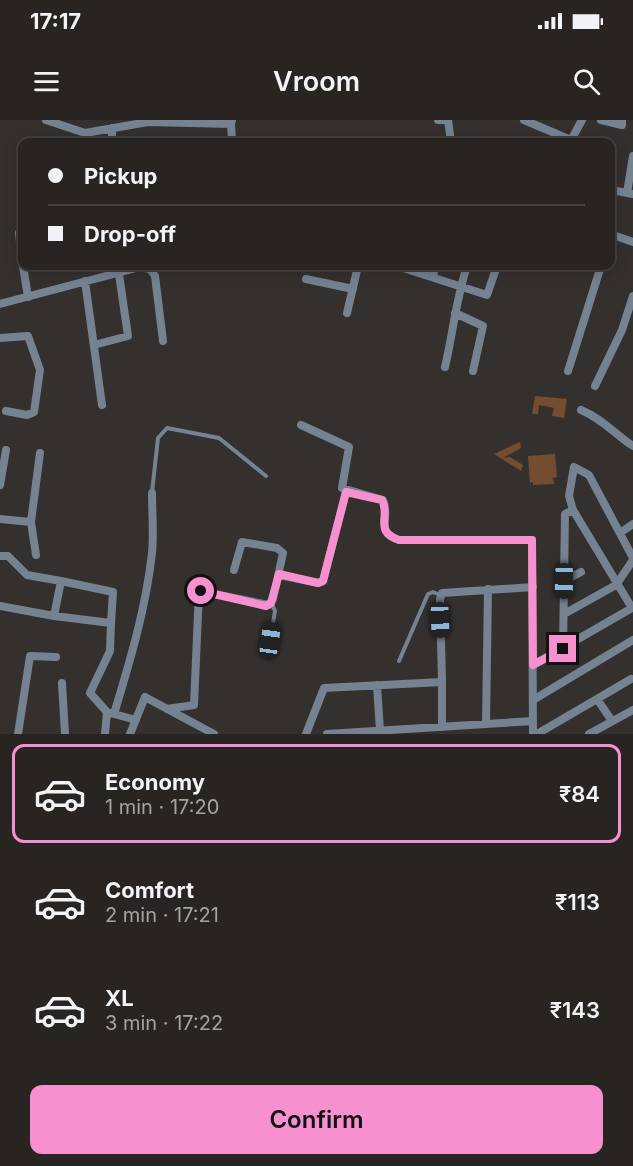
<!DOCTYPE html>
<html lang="en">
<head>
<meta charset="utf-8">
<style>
	body { margin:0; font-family:Inter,sans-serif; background:#2f2c2a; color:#f1f3f6; height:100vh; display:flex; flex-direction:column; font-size:22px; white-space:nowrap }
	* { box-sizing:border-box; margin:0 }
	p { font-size:20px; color:#a4a4a5 }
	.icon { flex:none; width:33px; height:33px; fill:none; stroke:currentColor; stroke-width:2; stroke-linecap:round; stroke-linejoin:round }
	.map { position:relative; height:614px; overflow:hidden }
	.side { display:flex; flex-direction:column; background:#272422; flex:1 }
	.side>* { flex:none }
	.hud { position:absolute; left:18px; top:18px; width:597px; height:132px; border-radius:12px; box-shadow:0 3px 15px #0003,0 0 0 2px #434140; display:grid; align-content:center; height:132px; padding:0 30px; background:#272422 }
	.end { position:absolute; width:27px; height:27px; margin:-14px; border:8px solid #f690cf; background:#111; box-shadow:0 0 0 3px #111 }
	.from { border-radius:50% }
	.car { position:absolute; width:18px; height:36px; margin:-18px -9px; border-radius:8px; box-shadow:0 0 4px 2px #0007; background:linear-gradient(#222 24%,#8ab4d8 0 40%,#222 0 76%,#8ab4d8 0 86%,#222 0) }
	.hud b { display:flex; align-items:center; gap:21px; height:57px; font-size:22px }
	.hud b+b { border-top:2px solid #434140 }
	.hud i { width:15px; height:15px; background:#f1f3f6 }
	ul { padding:10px 0 0; list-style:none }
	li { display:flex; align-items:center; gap:18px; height:99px; margin:0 12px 9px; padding:0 18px; border:3px solid transparent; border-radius:12px }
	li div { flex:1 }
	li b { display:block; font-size:22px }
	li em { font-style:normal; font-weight:600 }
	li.current { border-color:#f690cf }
	li>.icon { width:54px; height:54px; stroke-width:1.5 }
	.action { display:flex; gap:12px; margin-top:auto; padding:12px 30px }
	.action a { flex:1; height:69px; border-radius:12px; background:#f690cf; color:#111; font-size:24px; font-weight:600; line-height:69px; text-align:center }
	.status { display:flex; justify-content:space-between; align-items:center; height:42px; padding:0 30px; background:#272422; direction:ltr }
	.status svg { height:16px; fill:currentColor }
	header { display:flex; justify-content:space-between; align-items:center; height:78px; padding:0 30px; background:#272422; font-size:27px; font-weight:600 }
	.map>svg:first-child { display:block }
</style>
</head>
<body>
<div class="status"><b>17:17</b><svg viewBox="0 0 49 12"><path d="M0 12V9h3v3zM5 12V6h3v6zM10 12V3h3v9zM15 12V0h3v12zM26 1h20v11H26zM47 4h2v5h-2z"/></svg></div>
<header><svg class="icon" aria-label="menu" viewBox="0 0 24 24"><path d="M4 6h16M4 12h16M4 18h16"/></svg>Vroom<svg class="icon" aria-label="search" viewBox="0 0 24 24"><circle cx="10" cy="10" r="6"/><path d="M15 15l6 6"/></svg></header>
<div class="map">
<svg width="633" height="614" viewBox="0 0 633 614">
	<rect width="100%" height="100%" fill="#34302e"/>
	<!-- building -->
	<path fill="#744d31" d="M535,276L567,279L564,298L552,296L554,288L539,285L538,294H532Z
		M520,322L521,328L503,338L510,337L523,345L521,351L494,334Z
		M555,334L557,357L553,358L554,364L533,365V362L530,363L528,336Z
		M259 528a7 7 0 1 1 14 0a7 7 0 1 1-14 0Z"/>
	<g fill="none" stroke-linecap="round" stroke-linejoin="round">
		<!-- lane -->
		<path stroke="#748292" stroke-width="4" d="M152,372L158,318L167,308L219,318L266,356
			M270,520L275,491L272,484
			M399,541L428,474L433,472L440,475"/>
		<!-- street -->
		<path stroke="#748292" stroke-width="8" d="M46,0L85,13L148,2L231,4L232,0
			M438,0H448L451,22
			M524,0L571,20
			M601,0L622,5V0
			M231,4L232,22
			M112,8V22
			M89,22L91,12
			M570,22L582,0
			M627,73L633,36
			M610,77L611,70L633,74
			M19,113L22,140
			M610,114L633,122
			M23,146L28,177
			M397,146L487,175L497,146
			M433,157L435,146
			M306,159L353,169
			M85,161L102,285
			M0,184L140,147L150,149L155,156L163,221
			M347,193L358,146
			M455,193L483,206L473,251
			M0,218L28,216L40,250L34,292L27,295L6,291
			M94,225L128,216L119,154
			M445,247C453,213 456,179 467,146
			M568,251L601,146
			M595,266L622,210L633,176
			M581,290C601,298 615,314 633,326
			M301,305L349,327L342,368L383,380C391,397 374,412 399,420H532L533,614
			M0,365L6,330
			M573,390L569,376L574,347L589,355L633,438
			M0,399L31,402L36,435
			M31,402L40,333
			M620,413L633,404
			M0,436H8L27,455L61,461L54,496L111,503L110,531L90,573L107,592L136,600
			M279,455L319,463L323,461L346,372
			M61,461L113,472L111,503
			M564,461L581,452
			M0,486L54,496
			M564,494L616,465L633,440
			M533,545L632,488L573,390L565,394L563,529
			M442,562V607
			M62,563L65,614
			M377,565L380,611L377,613
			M533,580L633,520
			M167,589L194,585L199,471L269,485L273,479L283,433L277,428L242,422L234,450
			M114,594C130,541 146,488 152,433C154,413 152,393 152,373
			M612,601L597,579L631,559
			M486,604L488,469
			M18,614L30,536L56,537
			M105,614L107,592
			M130,614L145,577L214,614
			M306,614L324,568L442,562L440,479L442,473L533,467
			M327,614L533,601
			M537,614L597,579
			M589,614L633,590"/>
	</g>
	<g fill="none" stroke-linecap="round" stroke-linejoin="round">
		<!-- route -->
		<path stroke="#f690cf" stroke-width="8" d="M201,471L266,486L271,483L279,454L318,463L323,461L346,372L382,380C391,397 373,411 399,420H532L533,545L563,529"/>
	</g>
</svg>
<i class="end from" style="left:201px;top:471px"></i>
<i class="end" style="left:563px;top:529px"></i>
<i class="car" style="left:564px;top:461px;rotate:181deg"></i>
<i class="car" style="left:440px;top:500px;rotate:178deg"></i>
<i class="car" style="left:270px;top:520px;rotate:8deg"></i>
<div class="hud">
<b><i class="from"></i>Pickup</b>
<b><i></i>Drop-off</b>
</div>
</div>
<section class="side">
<ul>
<li class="current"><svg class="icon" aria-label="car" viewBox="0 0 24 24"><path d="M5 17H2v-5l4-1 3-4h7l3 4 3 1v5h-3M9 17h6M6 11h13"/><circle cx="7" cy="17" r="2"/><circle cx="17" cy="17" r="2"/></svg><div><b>Economy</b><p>1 min · 17:20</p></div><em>₹84</em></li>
<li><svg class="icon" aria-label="car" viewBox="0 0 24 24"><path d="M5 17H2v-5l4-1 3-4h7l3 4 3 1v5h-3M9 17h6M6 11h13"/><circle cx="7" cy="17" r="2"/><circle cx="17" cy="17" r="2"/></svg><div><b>Comfort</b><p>2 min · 17:21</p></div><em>₹113</em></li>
<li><svg class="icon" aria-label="car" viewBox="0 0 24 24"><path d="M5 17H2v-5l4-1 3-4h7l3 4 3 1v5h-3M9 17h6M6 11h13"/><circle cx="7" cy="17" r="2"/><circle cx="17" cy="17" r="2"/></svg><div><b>XL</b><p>3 min · 17:22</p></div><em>₹143</em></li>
</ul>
<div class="action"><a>Confirm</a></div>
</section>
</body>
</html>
